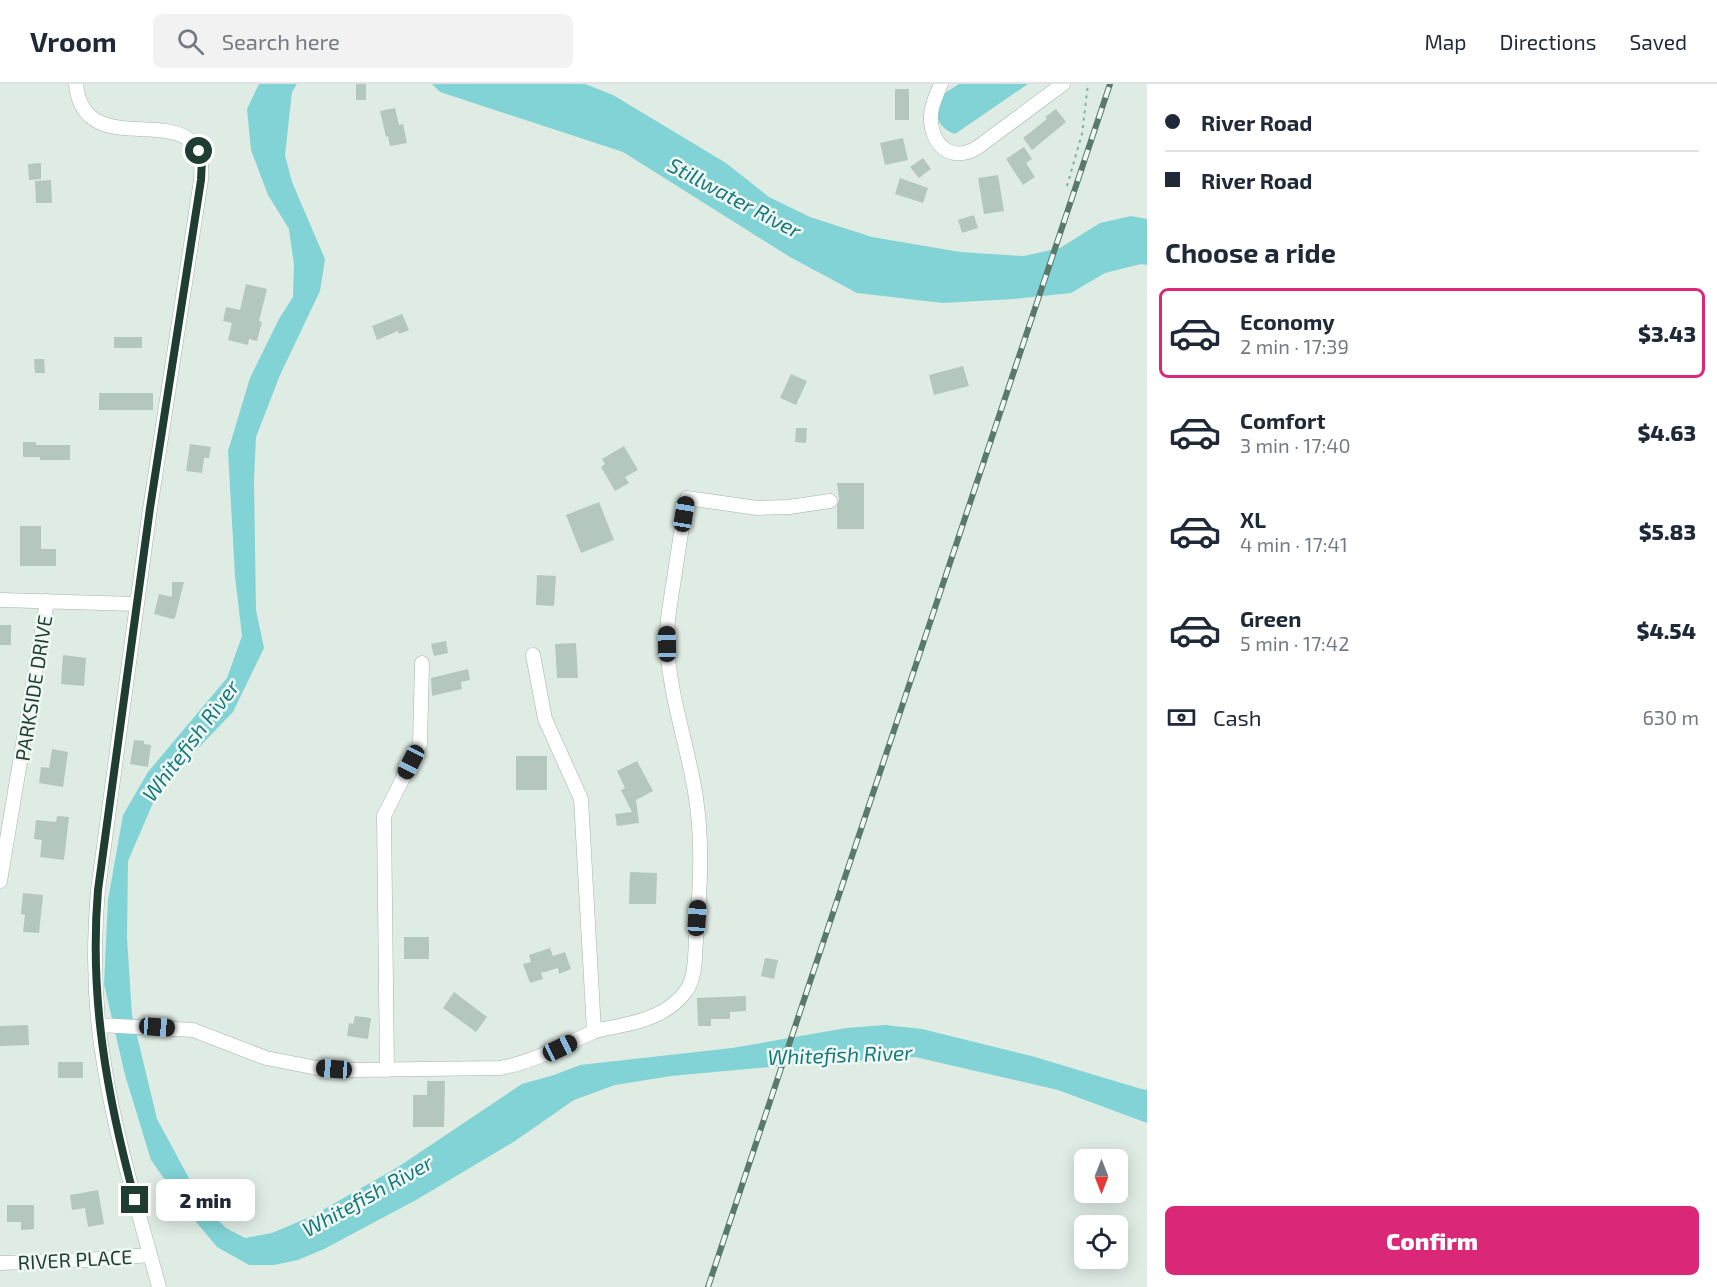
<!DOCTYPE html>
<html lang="en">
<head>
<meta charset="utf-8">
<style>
	body { margin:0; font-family:"Exo 2",sans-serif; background:#f2f2f3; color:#1f2937; height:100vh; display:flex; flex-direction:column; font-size:22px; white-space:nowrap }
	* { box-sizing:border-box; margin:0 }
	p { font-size:20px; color:#747a83 }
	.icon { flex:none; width:33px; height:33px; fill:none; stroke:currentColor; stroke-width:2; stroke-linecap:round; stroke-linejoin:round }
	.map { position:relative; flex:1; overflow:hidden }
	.details { display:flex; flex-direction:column; background:#fff; width:570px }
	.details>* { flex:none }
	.guide { display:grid; align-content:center; height:132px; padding:0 18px; background:#fff }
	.needle { width:39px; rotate:180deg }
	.buttons { position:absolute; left:1074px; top:1065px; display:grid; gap:12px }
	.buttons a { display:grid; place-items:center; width:54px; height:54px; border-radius:9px; background:#fff; box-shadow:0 3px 15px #0003; font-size:30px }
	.end { position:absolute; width:27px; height:27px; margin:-14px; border:8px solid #1f3d31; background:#fff; box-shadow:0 0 0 3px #fff }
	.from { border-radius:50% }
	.bubble { position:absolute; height:42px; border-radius:9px; background:#fff; box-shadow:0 3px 15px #0003; font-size:20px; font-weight:800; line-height:42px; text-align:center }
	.car { position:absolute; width:18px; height:36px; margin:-18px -9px; border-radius:8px; box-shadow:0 0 4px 2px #0007; background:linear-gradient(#222 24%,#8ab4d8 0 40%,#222 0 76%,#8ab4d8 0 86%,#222 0) }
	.guide b { display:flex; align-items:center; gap:21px; height:57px; font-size:22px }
	.guide b+b { border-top:2px solid #e0e1e3 }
	.guide i { width:15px; height:15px; background:#1f2937 }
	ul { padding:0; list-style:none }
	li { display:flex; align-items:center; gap:18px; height:90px; margin:0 12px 9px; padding:0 6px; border:3px solid transparent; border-radius:9px }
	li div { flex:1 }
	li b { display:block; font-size:22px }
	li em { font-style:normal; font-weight:800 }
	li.on { border-color:#db2777 }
	li>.icon { width:54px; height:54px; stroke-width:1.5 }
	h2 { padding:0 18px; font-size:27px; line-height:72px }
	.pay { display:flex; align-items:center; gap:15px; height:66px; padding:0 18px; font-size:22px }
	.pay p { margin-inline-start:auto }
	.action { display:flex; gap:12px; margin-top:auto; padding:12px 18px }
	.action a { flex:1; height:69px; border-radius:9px; background:#db2777; color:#fff; font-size:24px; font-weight:800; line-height:69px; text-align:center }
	header { display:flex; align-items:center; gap:36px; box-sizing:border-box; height:84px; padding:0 30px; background:#fff; border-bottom:2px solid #e0e1e3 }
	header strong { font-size:28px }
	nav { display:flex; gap:33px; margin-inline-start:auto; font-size:21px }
	.search { width:420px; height:54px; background:#f2f2f3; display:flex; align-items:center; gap:15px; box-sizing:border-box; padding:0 21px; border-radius:9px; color:#747a83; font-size:22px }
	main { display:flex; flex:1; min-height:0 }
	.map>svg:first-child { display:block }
</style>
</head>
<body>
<header>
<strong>Vroom</strong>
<div class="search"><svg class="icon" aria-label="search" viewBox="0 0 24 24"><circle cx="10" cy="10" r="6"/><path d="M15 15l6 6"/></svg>Search here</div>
<nav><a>Map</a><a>Directions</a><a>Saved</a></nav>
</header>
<main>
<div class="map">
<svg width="1147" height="1203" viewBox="0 0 1147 1203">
	<rect width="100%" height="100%" fill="#dfece4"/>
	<!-- water -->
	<path fill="#82d3d6" d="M259,0H297L292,8L285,71L292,98L325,175L320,207L280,291L256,353L254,396L256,526L264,564L233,628L159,705L128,777L127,854L132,931L157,1035L204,1122L226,1144L245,1154L272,1149L312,1132L398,1083L522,1000L554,991L580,981L732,964L846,944L885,941L922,945L1035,973L1138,1004L1147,1006V1039L1058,1006L915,973L804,980L671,992L615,1001L574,1016L515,1057L416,1116L324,1165L298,1176L274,1181H249L217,1163L186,1126L151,1076L125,991L104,900L108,816L123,731L148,688L227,594L242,552L235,492L228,367L250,294L279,235L293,213L294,181L289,145L268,111L251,66L247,25Z
		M432,0H585L613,11L726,79L769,113L810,133L872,153L960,168L1024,172L1060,164L1100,139L1131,132L1147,135V181L1141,180L1105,189L1071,209L1014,215L943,219L857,209L790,173L623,68L440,8Z
		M959,0H1028L955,50C941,46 930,30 939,15C943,9 953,4 959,0Z"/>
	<!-- building -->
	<path fill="#b4c7bd" d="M356,0H366V16H356Z
		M895,5H909V36H895Z
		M395,24L399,41L403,40L407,59L390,62L388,52L386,53L380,27Z
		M1056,25L1066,38L1032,66L1023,54L1047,35L1045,33Z
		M903,54L908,76L885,81L880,59Z
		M1024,63L1032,75L1026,79L1035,93L1023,101L1006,75Z
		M923,74L931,85L919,94L910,83Z
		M41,79V95L29,96L28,80Z
		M998,91L1004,127L984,130L978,94Z
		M900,94L928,104L923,119L895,110Z
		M51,96L52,119H36L35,97Z
		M974,131L978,144L962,149L958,136Z
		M246,200L267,205L259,237L262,238L257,257L249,255L248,261L228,256L232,239L223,237L226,223L240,226Z
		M402,230L409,246L399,250L398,247L377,256L372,242Z
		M114,253H142V264H114Z
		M34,275H44L45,289H35Z
		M963,282L969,302L934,311L929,291Z
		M791,290L807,297L796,321L780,314Z
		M99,309H153V326H99Z
		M796,344H807L806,359L795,358Z
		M23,358H36V361H70V376H40V373H23Z
		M190,360L211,363L209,374H204L202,389L186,387Z
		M624,362L638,386L625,393L629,399L615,407L601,383L605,380L602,375Z
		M837,399H864V445H837V422L839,416Z
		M599,418L614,456L581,469L566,431Z
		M20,442H41V465H56V482H20Z
		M537,491L556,492L554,522L536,521Z
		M172,498H184L175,534L173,535L154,530L159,510L172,513Z
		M0,541H11V561H0Z
		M446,557L448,569L434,572L431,560Z
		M576,559L578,594H557L555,560Z
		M63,571L86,574L84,602L61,600Z
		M468,585L470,596L461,598L462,605L432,612L431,594Z
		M134,656L144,657V660L151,661L148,683L130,680Z
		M52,665L68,668L63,703L39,699L41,683L49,684Z
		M516,672H547V706H516Z
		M637,677L653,707L636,716L639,739L617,742L615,730L632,728L621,706L625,704L617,687Z
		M57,732L69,733L64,776L40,773L42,756L34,755L36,736L56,738Z
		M630,788L657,789L656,820H629Z
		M23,809L43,811L39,849L23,848L25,831L21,830Z
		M404,853H429V875H404Z
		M550,864L553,872L565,868L571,885L559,890L558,884L541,889L543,895L530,899L523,880L531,878L529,871Z
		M765,874L778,876L774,895L761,892Z
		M454,908L487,933L476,948L443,924Z
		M746,912V927L730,928V935H711V942H698L697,914Z
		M355,932L371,934L368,955L347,952L349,939L353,940Z
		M28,941L29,961L0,962V942Z
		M58,978H83V994H58Z
		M427,997H445L444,1043H413V1011H427Z
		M98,1106L104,1140L88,1143L85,1124L72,1126L70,1111Z
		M7,1121H34V1145L21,1146V1138H7Z"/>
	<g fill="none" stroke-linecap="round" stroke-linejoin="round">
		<!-- minor casing -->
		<g stroke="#a2b4ab" stroke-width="15">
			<path id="minor" d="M76,0C84,87 209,2 201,96L150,425L98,806C93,864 94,923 104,980C116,1056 139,1129 159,1203
				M941,0C937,10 931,21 931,32C930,61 952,80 978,63L1063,0
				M0,516L136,520
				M533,571L545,635L581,715L594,947
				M0,797L47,517
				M99,941L193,946L266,974L317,984L350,986L500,984C534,978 561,962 593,948C601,945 610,944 619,942C644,937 670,929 686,907C696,894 695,870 696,855C700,809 703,760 696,714C688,661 669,612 667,558C666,537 671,516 674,495C678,468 682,441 687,414L757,424L789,423L830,417
				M387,986L384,732L420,660L422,579
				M0,1179L86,1176L150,1171"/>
		</g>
		<!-- path -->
		<path stroke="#7db29b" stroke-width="2" stroke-dasharray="3 4.5" stroke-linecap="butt" d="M1067,102L1082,50L1088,0"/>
		<!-- minor -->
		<use href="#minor" stroke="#fff" stroke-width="14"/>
		<!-- rail casing -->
		<g stroke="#59796c" stroke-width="6">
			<path id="rail" d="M708,1203L1110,0"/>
		</g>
		<!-- rail -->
		<use href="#rail" stroke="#f0f8f3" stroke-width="4" stroke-dasharray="11" stroke-linecap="butt"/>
	</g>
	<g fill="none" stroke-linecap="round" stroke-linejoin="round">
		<!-- route -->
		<path stroke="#1f3d31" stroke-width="8" d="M135,1116C107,1013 89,913 98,806L150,424L201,96L202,75L199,67"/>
	</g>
	<g text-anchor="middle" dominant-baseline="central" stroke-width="5" stroke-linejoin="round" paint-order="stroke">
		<!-- street labels -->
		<g font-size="20" fill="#1f3d31" stroke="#f0f8f3">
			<text transform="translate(33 604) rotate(-81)">PARKSIDE DRIVE</text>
			<text transform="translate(75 1175) rotate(-3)">RIVER PLACE</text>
		</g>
		<!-- water labels -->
		<g font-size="21" font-style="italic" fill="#15797d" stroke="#f0f8f3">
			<text transform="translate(735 113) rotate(28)">Stillwater River</text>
			<text transform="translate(190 656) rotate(-53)">Whitefish River</text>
			<text transform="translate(840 970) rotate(-2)">Whitefish River</text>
			<text transform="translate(367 1111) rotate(-29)">Whitefish River</text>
		</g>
	</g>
</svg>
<div class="buttons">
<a><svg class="needle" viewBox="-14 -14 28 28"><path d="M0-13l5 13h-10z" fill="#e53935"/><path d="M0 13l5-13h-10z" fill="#747a83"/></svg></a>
<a><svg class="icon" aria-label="locate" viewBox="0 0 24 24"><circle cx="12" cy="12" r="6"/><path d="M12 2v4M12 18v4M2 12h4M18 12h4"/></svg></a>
</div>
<i class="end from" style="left:199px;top:67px"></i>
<i class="end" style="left:135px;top:1116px"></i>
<div class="bubble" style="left:156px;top:1095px;width:99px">2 min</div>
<i class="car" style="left:684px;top:430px;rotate:9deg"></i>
<i class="car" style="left:667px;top:560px;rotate:359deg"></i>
<i class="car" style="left:411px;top:678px;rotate:207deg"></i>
<i class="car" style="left:697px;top:834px;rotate:4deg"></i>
<i class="car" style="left:157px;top:943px;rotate:94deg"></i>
<i class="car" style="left:560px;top:964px;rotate:65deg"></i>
<i class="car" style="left:334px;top:985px;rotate:274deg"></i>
</div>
<section class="details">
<div class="guide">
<b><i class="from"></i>River Road</b>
<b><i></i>River Road</b>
</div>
<h2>Choose a ride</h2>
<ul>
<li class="on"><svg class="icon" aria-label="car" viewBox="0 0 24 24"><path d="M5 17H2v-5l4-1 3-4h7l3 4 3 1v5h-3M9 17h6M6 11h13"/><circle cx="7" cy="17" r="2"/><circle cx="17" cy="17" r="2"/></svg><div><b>Economy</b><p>2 min · 17:39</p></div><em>$3.43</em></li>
<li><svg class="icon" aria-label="car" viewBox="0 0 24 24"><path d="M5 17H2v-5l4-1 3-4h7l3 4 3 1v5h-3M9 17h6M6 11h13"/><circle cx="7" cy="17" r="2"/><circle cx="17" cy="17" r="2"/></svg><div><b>Comfort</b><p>3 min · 17:40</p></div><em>$4.63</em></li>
<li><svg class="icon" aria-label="car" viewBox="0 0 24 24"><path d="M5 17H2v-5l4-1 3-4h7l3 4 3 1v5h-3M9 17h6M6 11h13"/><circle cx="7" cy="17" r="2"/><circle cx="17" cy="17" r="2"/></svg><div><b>XL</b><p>4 min · 17:41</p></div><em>$5.83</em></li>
<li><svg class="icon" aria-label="car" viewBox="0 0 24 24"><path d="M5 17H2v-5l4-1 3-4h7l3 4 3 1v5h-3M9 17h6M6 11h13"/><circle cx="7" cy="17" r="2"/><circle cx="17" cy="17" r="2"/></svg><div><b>Green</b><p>5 min · 17:42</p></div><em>$4.54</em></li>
</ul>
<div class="pay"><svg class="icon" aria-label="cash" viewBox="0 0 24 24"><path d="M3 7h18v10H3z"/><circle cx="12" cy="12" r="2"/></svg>Cash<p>630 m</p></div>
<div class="action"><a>Confirm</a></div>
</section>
</main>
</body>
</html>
